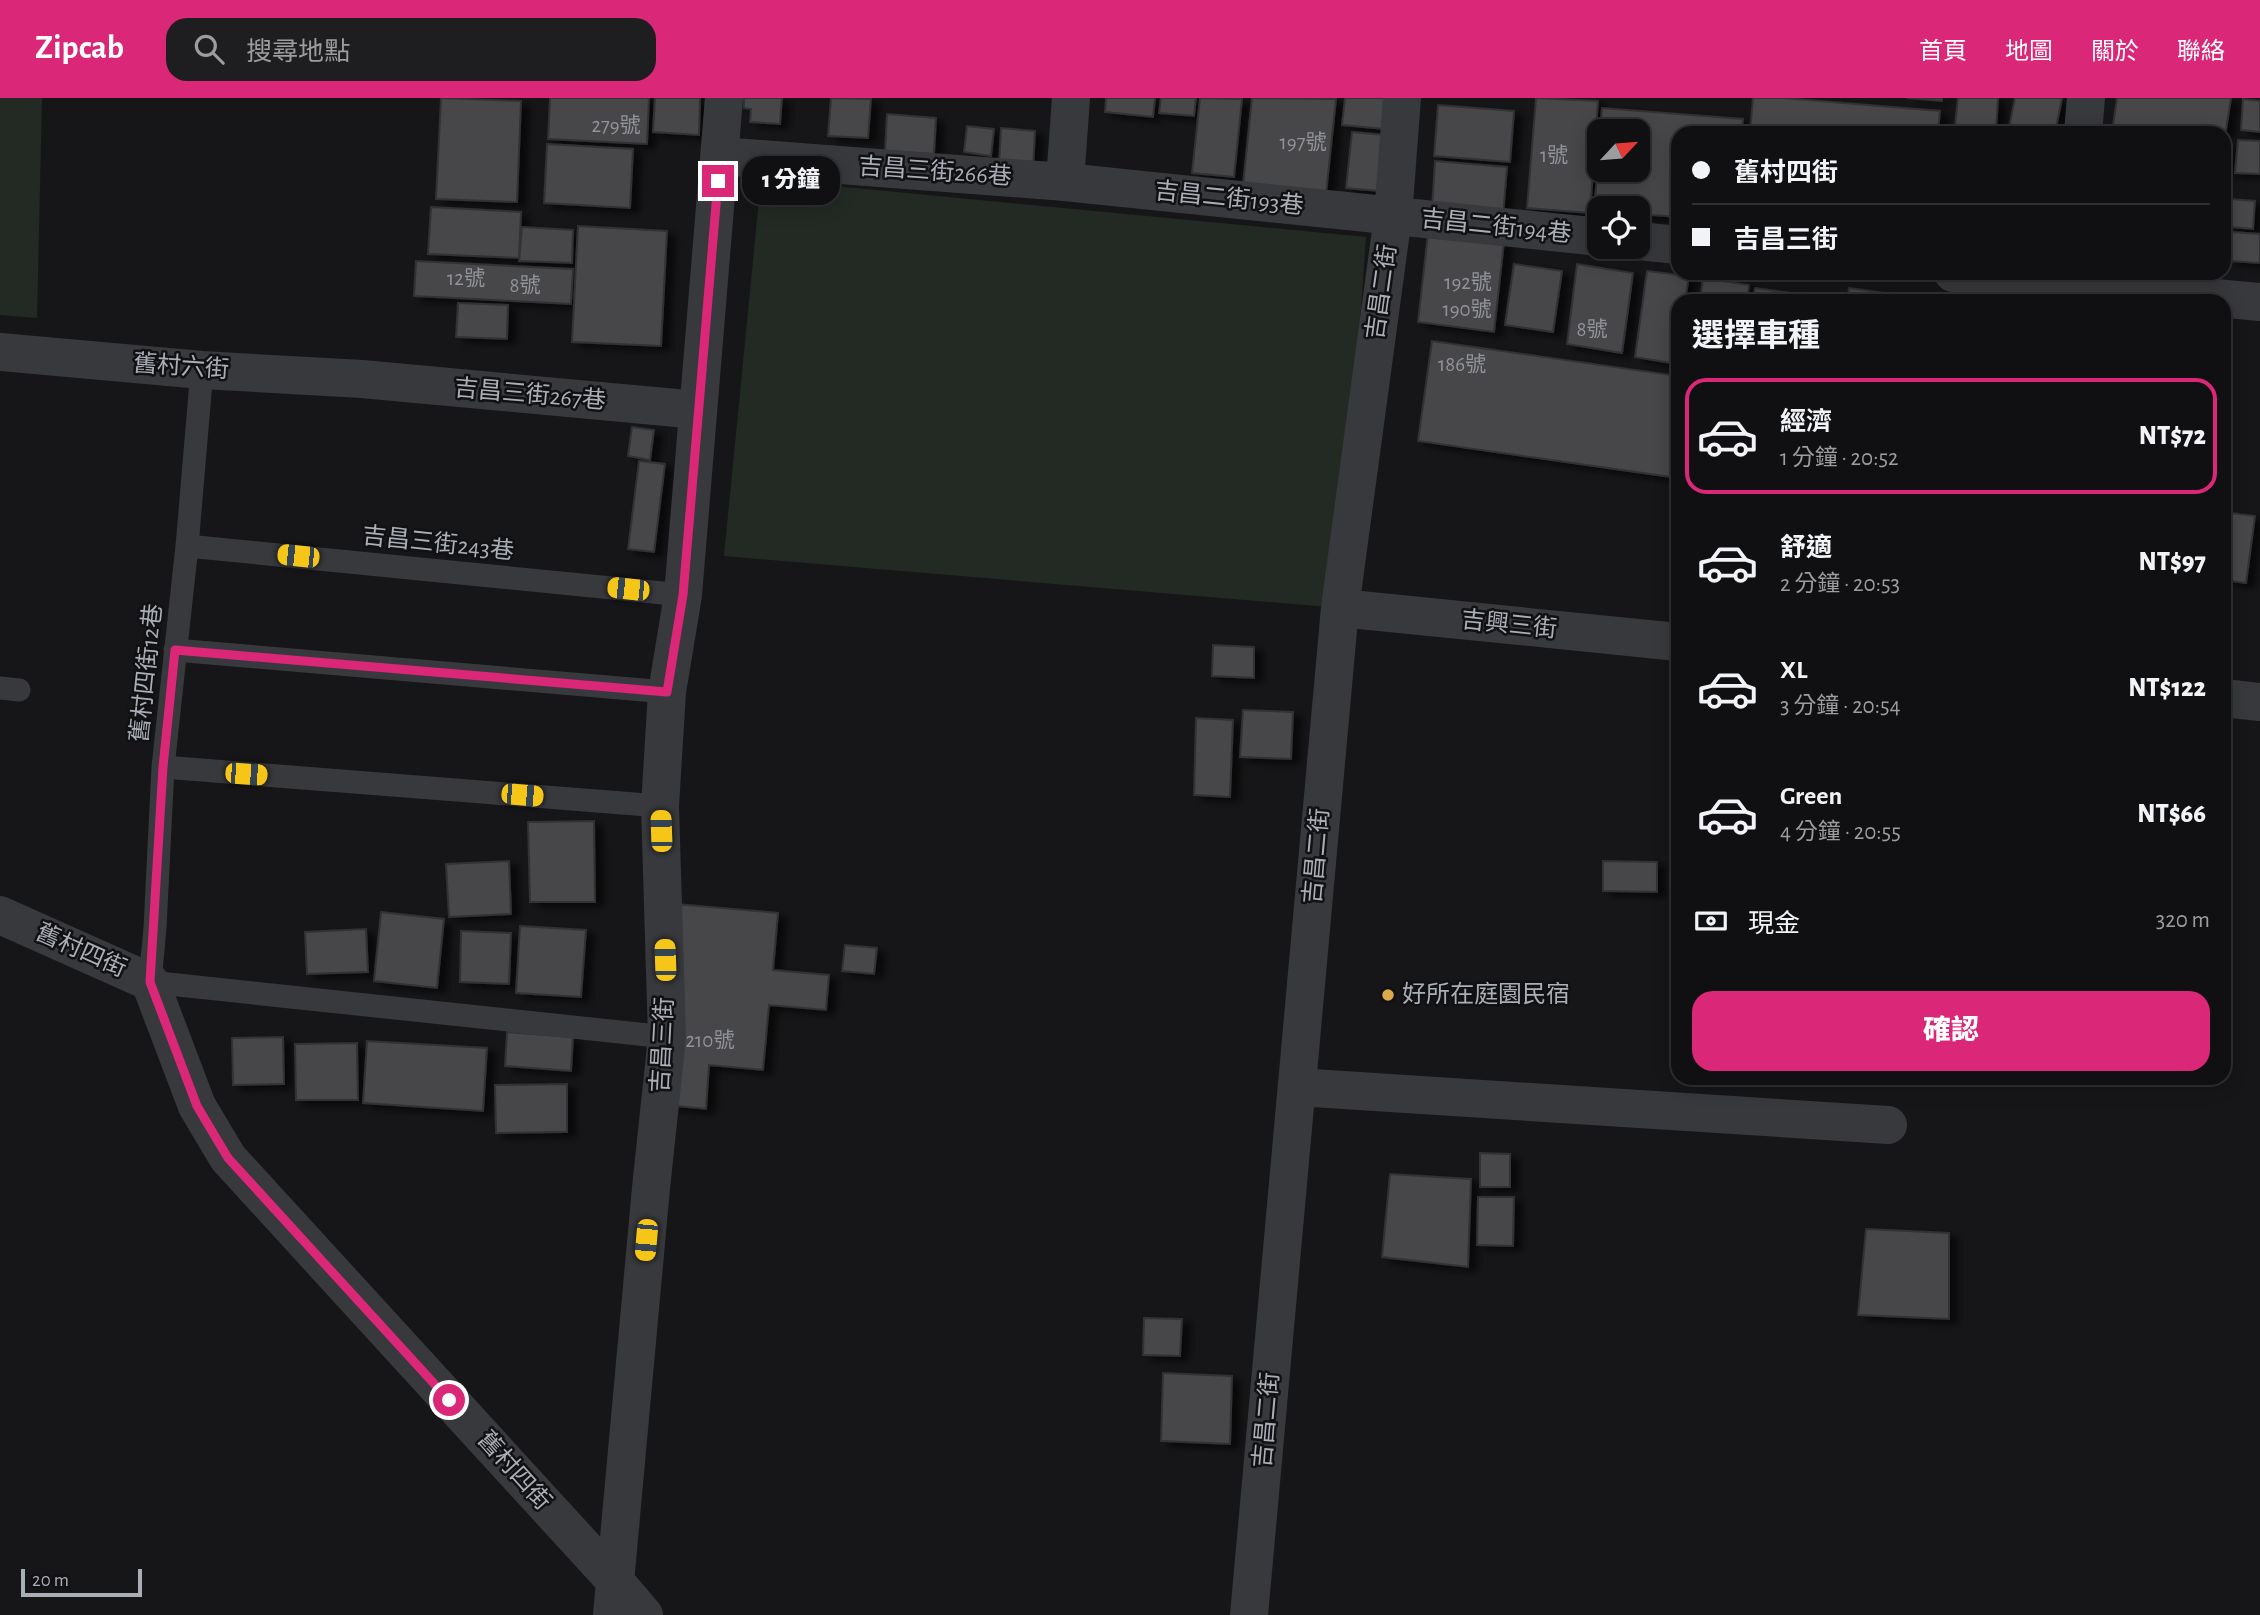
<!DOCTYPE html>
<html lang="zh-TW">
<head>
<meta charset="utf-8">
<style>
	body { margin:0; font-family:"Alegreya Sans","Noto Sans TC",sans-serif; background:#1e1e20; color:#f1f3f6; height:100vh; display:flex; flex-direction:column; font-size:26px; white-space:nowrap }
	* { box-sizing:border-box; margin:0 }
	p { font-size:23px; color:#9c9d9f }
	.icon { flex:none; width:38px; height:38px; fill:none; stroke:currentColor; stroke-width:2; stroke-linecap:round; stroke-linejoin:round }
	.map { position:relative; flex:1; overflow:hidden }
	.panel { position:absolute; left:1671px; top:196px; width:560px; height:791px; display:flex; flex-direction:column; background:#101012; border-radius:21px; box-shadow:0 4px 18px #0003,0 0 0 2px #303032 }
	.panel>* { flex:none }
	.banner { position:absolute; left:1671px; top:28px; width:560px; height:154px; border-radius:21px; box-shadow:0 4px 18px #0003,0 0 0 2px #303032; display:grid; align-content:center; height:154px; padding:0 21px; background:#101012 }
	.needle { width:46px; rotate:64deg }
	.controls { position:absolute; left:1587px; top:21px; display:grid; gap:14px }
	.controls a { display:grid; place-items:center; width:63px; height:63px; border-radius:14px; background:#101012; box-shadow:0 4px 18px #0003,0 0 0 2px #303032; font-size:35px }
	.scale { position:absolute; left:21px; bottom:18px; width:121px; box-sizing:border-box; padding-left:7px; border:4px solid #aaaeb6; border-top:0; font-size:19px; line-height:24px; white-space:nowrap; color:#aaaeb6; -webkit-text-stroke:5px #111113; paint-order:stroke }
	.end { position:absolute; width:32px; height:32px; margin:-16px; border:9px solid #db2777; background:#fff; box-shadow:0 0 0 4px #fff }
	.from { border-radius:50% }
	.bubble { position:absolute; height:49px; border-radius:21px; background:#101012; box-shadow:0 4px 18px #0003,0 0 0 2px #303032; font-size:23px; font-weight:800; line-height:49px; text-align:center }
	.car { position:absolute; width:21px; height:42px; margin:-21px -10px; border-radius:9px; box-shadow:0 0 5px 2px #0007; background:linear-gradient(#f5c518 24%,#345 0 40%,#f5c518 0 76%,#345 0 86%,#f5c518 0) }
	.banner b { display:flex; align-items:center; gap:24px; height:66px; font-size:26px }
	.banner b+b { border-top:2px solid #303032 }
	.banner i { width:18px; height:18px; background:#f1f3f6 }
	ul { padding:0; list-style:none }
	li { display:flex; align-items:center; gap:21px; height:116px; margin:0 14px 10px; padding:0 7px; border:4px solid transparent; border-radius:21px }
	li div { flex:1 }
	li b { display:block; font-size:26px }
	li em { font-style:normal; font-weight:800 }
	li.active { border-color:#db2777 }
	li>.icon { width:63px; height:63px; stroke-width:1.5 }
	h2 { padding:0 21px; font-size:32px; line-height:84px }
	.pay { display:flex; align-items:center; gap:18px; height:77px; padding:0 21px; font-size:26px }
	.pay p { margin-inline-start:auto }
	.cta { display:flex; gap:14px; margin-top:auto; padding:14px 21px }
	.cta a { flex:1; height:80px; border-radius:21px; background:#db2777; color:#fff; font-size:28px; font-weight:800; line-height:80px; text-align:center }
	header { display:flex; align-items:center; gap:42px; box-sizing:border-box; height:98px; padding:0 35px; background:#db2777; color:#fff }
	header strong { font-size:33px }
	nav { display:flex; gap:38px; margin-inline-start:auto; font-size:24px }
	.search { width:490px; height:63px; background:#1e1e20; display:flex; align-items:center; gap:18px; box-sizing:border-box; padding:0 24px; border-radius:21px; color:#9c9d9f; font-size:26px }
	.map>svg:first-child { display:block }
</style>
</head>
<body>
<header>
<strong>Zipcab</strong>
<div class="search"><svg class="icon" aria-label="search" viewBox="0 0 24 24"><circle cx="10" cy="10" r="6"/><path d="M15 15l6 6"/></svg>搜尋地點</div>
<nav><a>首頁</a><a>地圖</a><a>關於</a><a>聯絡</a></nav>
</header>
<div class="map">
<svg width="2260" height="1517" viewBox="0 0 2260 1517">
	<defs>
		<filter id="shadow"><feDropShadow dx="8" dy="4.5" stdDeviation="3.5" flood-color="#0009"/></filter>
	</defs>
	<rect width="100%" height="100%" fill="#161618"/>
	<!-- green -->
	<path fill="#232a24" d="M0,0H42L37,220L0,217Z
		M761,81L1366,139L1340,510L724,458Z"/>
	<!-- building -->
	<path fill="#46474a" stroke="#313134" stroke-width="2" filter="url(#shadow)" d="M441,0L521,3L517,104L436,101Z
		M550,0H649L647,46L548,41Z
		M655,0H700L699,37L653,34Z
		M744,0H782L780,26L750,24L751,11L744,10Z
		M831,0L871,1L868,40L828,38Z
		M1106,0H1155L1153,19L1105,14Z
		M1161,0H1196L1194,18L1159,15Z
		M1200,0L1242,1L1234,79L1192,75Z
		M1252,0L1336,1L1326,96L1243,87Z
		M1345,0H1387L1384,31L1342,27Z
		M1536,0L1598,3L1590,115L1527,110Z
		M1753,0H1784L1940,13L1938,35H1750Z
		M1907,0H1942V3Z
		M1958,0H1998L1996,32L1955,28Z
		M2015,0H2062L2055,35H2008Z
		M2117,0H2231L2225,38L2224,35H2204L2181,31L2180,35H2112Z
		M2243,1L2260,3V34L2241,32Z
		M1438,7L1514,13L1510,64L1434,58Z
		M1602,10L1743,21L1742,35H1678V119L1638,116V110H1600V113L1594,112L1600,46V72H1638V33H1600Z
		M887,16L936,20L934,56L885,53Z
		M967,28L994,31L991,58L964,54Z
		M1001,30L1035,33L1033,70L999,68Z
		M1352,34L1385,37L1379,93L1346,90Z
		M2238,42L2260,43V76L2235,75Z
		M547,46L633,51L630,110L544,105Z
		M2224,47H2232L2231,74L2224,73Z
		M1435,63L1507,69L1503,117L1432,110Z
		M2231,101L2255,103L2253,131L2229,129Z
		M431,109L521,114L519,160L428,156Z
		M578,128L667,133L661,248L572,244Z
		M522,129L573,132L572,165L519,163Z
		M2232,134L2260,136V165L2230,163Z
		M1428,135L1504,144L1494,234L1418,224Z
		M416,163L573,171L571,206L414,198Z
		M1514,166L1562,173L1553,234L1505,227Z
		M1577,166L1633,175L1622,255L1567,246Z
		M1647,173L1689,178L1685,203H1678L1677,266L1635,259Z
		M1703,180L1749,187L1747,203H1700Z
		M1755,190L1829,200L1828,203H1753Z
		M1849,190L1885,195L1884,203H1847Z
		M1936,195L1967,199V203H1935Z
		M458,205L508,207L507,241L456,239Z
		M1432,243L1678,278V380L1418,343Z
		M632,329L654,332L650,362L628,358Z
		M639,363L665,366L654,454L628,451Z
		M2224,414L2255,418L2246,485L2224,482Z
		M1213,547L1254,549V580L1212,578Z
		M1243,612L1293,614L1291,661L1240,659Z
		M1196,620L1233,622L1230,699L1194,697Z
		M594,723L595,804H530L528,724Z
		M509,763L511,816L449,819L446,766Z
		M1603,763L1657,764V794L1603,793Z
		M676,806L778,815L773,872L829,877L826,912L769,907L763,972L709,967L706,1011L658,1006Z
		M381,814L444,821L437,890L374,883Z
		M520,828L586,832L581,899L516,895Z
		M366,831L368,874L307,876L305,834Z
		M461,833L511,835L509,886L460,884Z
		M845,847L877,850L874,876L842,873Z
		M507,934L573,939L571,973L505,968Z
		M283,939L284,986L233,987L232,940Z
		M367,943L487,950L483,1013L363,1005Z
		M357,945L358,1002H296L295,946Z
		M567,986V1034L496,1035L495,987Z
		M1480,1055L1510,1056V1089H1480Z
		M1390,1076L1471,1081L1468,1169L1382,1159Z
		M1478,1099H1514L1513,1148L1477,1147Z
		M1866,1131L1949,1135V1221L1858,1217Z
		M1144,1220L1182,1221L1180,1258L1143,1257Z
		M1163,1275L1232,1278L1230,1346L1161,1343Z"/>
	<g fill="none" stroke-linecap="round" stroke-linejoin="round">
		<!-- lane -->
		<path stroke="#38393c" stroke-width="23" d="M202,272L187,448L163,669L155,830L150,884L667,939
			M187,448L683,497
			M175,552L667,594
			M0,590L19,592
			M163,669L660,708"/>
		<!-- street -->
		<path stroke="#38393c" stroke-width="38" d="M2083,35L2086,0
			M720,58L1065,84L1600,139
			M1065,84L1071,0
			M1638,143L1678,147
			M1953,175L2260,204
			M0,254L202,272L362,281L698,312
			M1340,510L1678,544
			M2224,600L2260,604
			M0,817L150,884L197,1008L228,1060L615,1483L644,1517
			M1297,989L1888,1027
			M612,1517L651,1090L667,939L660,708L667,594L683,497L724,0
			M1249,1517L1340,510L1393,118L1402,0"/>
	</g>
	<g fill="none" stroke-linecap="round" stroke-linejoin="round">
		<!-- route -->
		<path stroke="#db2777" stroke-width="9" d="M449,1302L228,1060L197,1008L150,884L163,669L175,552L667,594L683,497L718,83"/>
	</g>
	<!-- markers -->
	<circle fill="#dba94c" stroke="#111113" stroke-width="2.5" cx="1388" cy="897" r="7"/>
	<g text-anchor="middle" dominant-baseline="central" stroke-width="5" stroke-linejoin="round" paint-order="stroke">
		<!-- number labels -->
		<g font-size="21" fill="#91949b">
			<text x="616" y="27">279號</text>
			<text x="1303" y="44">197號</text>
			<text x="1554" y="57">1號</text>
			<text x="466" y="180">12號</text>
			<text x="1468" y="184">192號</text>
			<text x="525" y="187">8號</text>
			<text x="1467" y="211">190號</text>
			<text x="1592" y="231">8號</text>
			<text x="1462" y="266">186號</text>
			<text x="710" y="942">210號</text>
		</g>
		<!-- street labels -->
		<g font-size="24" fill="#aaaeb6" stroke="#111113">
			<text transform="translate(935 74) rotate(4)">吉昌三街266巷</text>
			<text transform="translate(1229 101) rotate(6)">吉昌二街193巷</text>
			<text transform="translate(1496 129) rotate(6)">吉昌二街194巷</text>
			<text transform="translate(1382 194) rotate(-82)">吉昌二街</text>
			<text transform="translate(181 269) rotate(4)">舊村六街</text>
			<text transform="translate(530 297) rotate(5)">吉昌三街267巷</text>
			<text transform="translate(438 446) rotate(6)">吉昌三街243巷</text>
			<text transform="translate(1509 527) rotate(6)">吉興三街</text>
			<text transform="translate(147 575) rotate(-84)">舊村四街12巷</text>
			<text transform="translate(1317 758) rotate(-85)">吉昌二街</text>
			<text transform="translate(81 853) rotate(24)">舊村四街</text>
			<text transform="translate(663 947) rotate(-87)">吉昌三街</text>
			<text transform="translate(1267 1322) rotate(-85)">吉昌二街</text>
			<text transform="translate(514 1373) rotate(48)">舊村四街</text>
		</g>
		<!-- poi labels -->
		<g font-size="24" fill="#aaaeb6" stroke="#111113" text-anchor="start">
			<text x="1402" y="897">好所在庭園民宿</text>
		</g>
	</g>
</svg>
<div class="controls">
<a><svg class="needle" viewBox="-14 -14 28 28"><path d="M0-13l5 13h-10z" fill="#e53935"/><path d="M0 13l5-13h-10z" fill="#9c9d9f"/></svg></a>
<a><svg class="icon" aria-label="locate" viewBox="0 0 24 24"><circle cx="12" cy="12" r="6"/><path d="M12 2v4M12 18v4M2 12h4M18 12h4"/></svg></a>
</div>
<div class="scale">20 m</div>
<i class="end from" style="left:449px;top:1302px"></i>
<i class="end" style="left:718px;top:83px"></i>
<div class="bubble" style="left:742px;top:58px;width:98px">1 分鐘</div>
<i class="car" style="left:298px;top:458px;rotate:276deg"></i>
<i class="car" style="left:628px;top:491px;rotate:276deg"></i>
<i class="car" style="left:246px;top:676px;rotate:94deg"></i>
<i class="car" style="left:522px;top:697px;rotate:95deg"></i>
<i class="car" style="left:661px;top:733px;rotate:358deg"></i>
<i class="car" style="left:665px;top:862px;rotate:358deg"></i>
<i class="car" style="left:646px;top:1142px;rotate:185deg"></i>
<div class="banner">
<b><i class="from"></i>舊村四街</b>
<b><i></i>吉昌三街</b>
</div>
<section class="panel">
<h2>選擇車種</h2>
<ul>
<li class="active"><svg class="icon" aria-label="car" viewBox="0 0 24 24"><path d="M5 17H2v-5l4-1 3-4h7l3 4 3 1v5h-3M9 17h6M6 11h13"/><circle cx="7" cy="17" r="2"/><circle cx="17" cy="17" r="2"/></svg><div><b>經濟</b><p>1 分鐘 · 20:52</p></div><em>NT$72</em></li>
<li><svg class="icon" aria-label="car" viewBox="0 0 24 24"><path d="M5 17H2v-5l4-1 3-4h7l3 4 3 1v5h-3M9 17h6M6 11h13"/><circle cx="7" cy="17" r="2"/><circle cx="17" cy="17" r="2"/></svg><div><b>舒適</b><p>2 分鐘 · 20:53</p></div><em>NT$97</em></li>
<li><svg class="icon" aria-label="car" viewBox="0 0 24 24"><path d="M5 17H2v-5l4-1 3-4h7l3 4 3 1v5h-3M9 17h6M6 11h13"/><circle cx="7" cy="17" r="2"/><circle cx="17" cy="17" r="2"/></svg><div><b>XL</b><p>3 分鐘 · 20:54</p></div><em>NT$122</em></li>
<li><svg class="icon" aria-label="car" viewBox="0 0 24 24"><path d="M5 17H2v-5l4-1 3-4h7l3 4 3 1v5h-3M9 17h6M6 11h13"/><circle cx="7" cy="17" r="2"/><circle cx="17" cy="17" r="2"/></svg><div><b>Green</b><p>4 分鐘 · 20:55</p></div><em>NT$66</em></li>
</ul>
<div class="pay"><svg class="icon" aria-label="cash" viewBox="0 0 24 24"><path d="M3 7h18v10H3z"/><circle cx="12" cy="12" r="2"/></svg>現金<p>320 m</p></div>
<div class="cta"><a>確認</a></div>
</section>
</div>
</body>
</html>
